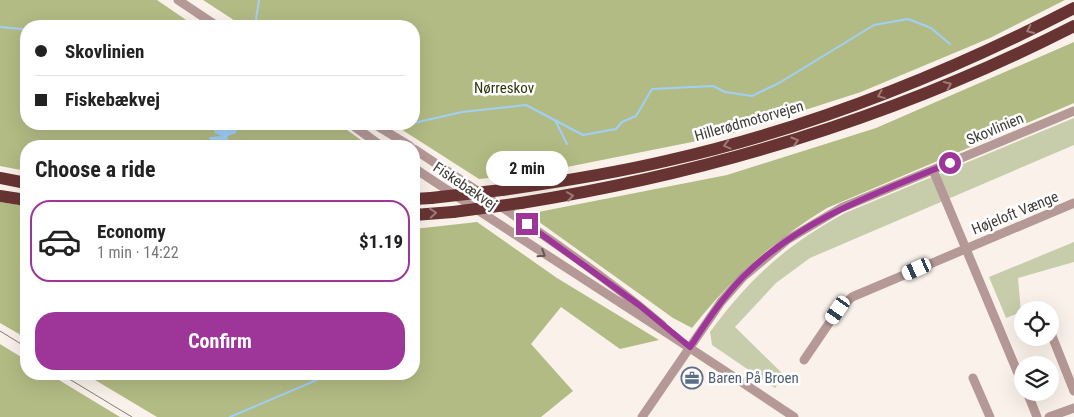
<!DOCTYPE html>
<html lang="en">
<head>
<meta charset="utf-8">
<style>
	body { margin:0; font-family:"Roboto Condensed",sans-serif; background:#f2f2f2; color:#222; height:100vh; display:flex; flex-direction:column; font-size:19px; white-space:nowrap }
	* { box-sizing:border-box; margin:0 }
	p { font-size:16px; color:#767676 }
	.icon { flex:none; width:28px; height:28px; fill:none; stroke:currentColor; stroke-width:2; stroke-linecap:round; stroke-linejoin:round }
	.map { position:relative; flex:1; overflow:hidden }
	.side { position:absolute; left:20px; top:140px; width:400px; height:240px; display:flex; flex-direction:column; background:#fff; border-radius:20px; box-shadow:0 5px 20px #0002 }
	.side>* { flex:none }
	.top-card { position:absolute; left:20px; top:20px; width:400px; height:110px; border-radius:20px; box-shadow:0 5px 20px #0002; display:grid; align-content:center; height:110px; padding:0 15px; background:#fff }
	.fabs { position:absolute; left:1014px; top:301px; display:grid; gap:10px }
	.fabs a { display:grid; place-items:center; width:45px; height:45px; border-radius:50%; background:#fff; box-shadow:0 5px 20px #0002; font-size:25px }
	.end { position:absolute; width:22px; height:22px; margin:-11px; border:6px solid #9e3598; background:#fff; box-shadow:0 0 0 2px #fff }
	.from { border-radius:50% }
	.bubble { position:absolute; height:35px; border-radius:18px; background:#fff; box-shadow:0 5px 20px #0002; font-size:16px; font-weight:700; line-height:35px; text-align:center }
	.car { position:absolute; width:15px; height:30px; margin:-15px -8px; border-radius:6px; box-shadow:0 0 4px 1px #0007; background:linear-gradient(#fff 24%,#345 0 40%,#fff 0 76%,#345 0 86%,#fff 0) }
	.top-card b { display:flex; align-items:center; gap:18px; height:48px; font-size:19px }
	.top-card b+b { border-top:1px solid #e0e0e0 }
	.top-card i { width:12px; height:12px; background:#222 }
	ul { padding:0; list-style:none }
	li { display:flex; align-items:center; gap:15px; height:82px; margin:0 10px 8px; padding:0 5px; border:2px solid transparent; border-radius:20px }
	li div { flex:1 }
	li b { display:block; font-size:19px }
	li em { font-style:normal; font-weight:700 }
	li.on { border-color:#9e3598 }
	li>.icon { width:45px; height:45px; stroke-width:1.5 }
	h2 { padding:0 15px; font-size:22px; line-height:60px }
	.cta { display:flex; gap:10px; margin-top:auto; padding:10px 15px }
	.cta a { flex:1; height:58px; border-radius:20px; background:#9e3598; color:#fff; font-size:20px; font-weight:700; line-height:58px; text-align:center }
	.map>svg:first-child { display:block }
</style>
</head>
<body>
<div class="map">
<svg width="1074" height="417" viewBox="0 0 1074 417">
	<rect width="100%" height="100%" fill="#faf2ea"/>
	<!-- green -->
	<path fill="#c7cdab" d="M1074,118V145L810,258L776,283L735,327L784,375L775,388L712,345L710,332C751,277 785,246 845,213Z
		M1074,242V262L1018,278L1021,312L1006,318L989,277Z"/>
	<!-- forest -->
	<path fill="#b3bb84" d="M0,0H157L195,26H26V124H339L369,146H26V171L0,166Z
		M203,0H1065L990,38L861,92L727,135L537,173L479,179L393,124H414V26H243Z
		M1074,42V103L827,208C773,241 731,279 692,328L673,318L528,214L727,175L876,128Z
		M0,202L26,206V338L0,323Z
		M477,222L557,278L659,340L620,349L561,307L531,344L573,391L541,417H157L85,374H414V229Z
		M0,344L26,360V374H49L120,417H0Z"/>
	<!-- water -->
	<path fill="#a0d0f8" d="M212,124H227V127L233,129L239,124L236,133L228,136L227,141L219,146L211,141L209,137L221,136L215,133Z"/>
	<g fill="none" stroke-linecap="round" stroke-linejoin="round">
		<!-- stream -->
		<path stroke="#a0d0f8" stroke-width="2" d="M255,26L259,0
			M0,27L22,29L26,32
			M555,120L567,144
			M414,123L462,112L526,105L583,135L616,129L622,122L636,116L652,89L713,86L725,92L752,96L779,83L874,25L908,19L931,28L950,44
			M406,125L412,124
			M339,146L344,141
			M317,375L318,374
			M230,417L331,374"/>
		<!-- minor -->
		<path stroke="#b59997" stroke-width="9" d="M178,0L217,26
			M351,124L381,146
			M374,124L410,146
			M414,149C498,205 585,259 662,325
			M414,168C540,252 668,332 794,417
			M933,170L1022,383
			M1050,331L1074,391
			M804,360L838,310L852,297L1074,203
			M973,378L990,417
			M1027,392L1037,417
			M642,417L721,302L743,277L787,240L841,208L1074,111
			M1049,417L1074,408"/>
		<!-- highway -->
		<path stroke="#683433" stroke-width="12" d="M0,178L26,183
			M502,190C559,182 615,173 670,160C811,128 946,74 1074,8
			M0,196L26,200
			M414,199L431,198
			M521,203C716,172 898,116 1074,26
			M414,215L453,212"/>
		<!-- tram -->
		<path stroke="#807b77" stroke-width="1" d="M0,331L26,347
			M61,374L132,417"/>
		<!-- highway-bridge -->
		<path stroke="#683433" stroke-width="12" d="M431,198L502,190
			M453,212L521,203"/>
	</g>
	<!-- one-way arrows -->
	<defs><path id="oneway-chevron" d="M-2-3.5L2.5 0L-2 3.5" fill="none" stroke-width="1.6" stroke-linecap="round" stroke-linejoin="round" transform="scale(1.25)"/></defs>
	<g stroke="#9d7b7a">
		<use href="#oneway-chevron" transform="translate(1030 30) rotate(155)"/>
		<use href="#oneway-chevron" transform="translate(948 85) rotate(-24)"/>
		<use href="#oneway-chevron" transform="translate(881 95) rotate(158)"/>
		<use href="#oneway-chevron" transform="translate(795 141) rotate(-17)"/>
		<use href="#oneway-chevron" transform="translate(727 145) rotate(165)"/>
		<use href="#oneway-chevron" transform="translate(570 196) rotate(-9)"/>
		<use href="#oneway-chevron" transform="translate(433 213) rotate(-4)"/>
	</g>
	<use stroke="#625855" href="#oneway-chevron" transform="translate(542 254) rotate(33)"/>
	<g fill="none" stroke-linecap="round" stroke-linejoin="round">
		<!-- route -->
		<path stroke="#9e3598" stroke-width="6" d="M527,224L639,305L690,347C706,323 722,298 743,277C800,219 877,193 950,163"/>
	</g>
	<!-- icons -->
	<defs>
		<g id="office-ring" transform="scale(1.125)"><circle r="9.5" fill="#fff" stroke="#5c6f8a" stroke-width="1.5"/><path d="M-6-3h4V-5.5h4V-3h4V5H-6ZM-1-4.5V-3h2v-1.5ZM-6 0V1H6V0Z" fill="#5c6f8a"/></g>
	</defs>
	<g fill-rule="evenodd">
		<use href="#office-ring" x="692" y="378"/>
	</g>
	<g text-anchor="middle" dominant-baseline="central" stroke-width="5" stroke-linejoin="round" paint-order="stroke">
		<!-- park labels -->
		<g font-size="15" fill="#31360a" stroke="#fff">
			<text x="504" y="88">Nørreskov</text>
		</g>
		<!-- street labels -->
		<g font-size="15" fill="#3f3c39" stroke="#fff">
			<text transform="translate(749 121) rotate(-16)">Hillerødmotorvejen</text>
			<text transform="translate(995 129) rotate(-23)">Skovlinien</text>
			<text transform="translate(465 186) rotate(34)">Fiskebækvej</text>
			<text transform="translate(1015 213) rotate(-22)">Højeloft Vænge</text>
		</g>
		<!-- service labels -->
		<g font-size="15" fill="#4e5e75" stroke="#fff" text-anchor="start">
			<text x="708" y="378">Baren På Broen</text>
		</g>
	</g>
</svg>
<div class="fabs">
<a><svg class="icon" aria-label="locate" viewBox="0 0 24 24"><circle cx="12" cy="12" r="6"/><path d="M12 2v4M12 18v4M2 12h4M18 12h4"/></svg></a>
<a><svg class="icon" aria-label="layers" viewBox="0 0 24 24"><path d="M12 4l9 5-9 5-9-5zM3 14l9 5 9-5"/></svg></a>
</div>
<i class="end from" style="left:950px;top:163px"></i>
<i class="end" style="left:527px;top:224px"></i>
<div class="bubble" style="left:486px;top:151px;width:82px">2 min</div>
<i class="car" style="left:917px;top:269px;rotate:246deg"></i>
<i class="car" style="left:838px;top:310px;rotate:215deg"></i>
<div class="top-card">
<b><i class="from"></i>Skovlinien</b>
<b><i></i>Fiskebækvej</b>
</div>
<section class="side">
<h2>Choose a ride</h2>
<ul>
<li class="on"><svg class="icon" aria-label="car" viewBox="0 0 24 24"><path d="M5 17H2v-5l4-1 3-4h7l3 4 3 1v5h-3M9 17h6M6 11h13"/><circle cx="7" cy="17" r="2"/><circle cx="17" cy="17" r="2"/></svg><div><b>Economy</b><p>1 min · 14:22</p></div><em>$1.19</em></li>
</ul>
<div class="cta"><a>Confirm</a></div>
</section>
</div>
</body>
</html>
